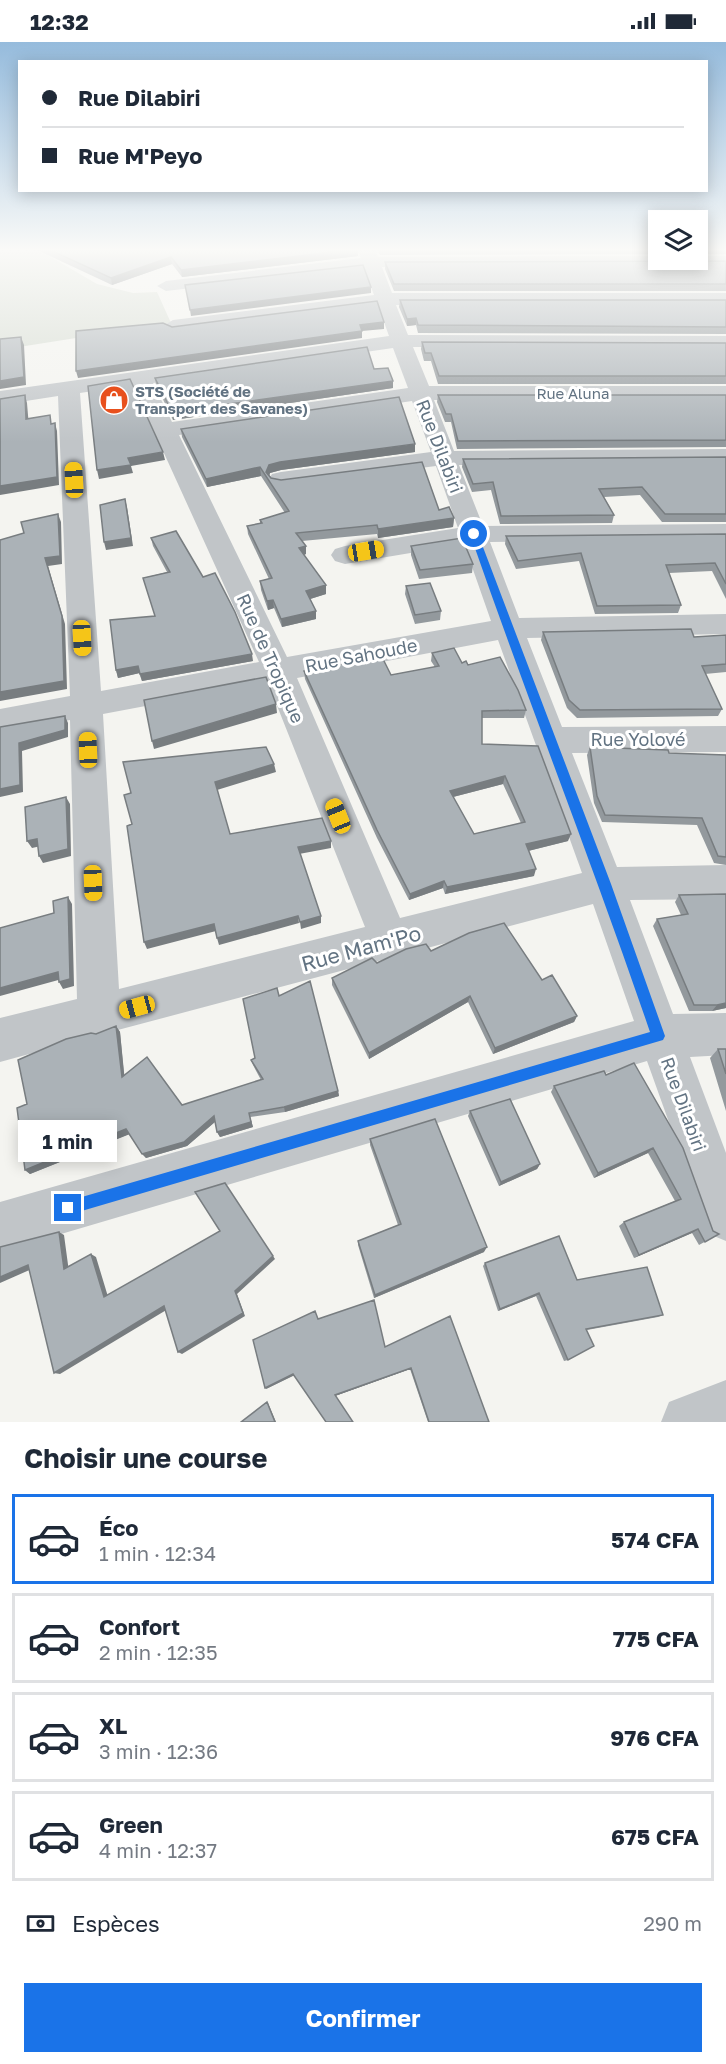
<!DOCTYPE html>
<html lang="fr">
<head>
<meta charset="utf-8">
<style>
	body { margin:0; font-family:"Golos Text",sans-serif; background:#f6f6f7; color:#1f2937; height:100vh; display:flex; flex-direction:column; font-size:22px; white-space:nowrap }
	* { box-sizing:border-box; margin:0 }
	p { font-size:20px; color:#747a83 }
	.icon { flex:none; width:33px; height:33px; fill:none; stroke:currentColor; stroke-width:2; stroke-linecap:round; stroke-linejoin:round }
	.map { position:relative; height:1380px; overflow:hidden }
	.panel { display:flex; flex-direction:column; background:#fff; flex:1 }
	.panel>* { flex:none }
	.guide { position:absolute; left:18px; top:18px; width:690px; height:132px; border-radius:0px; box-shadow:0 3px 15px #0003; display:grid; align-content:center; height:132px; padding:0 24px; background:#fff }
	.buttons { position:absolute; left:648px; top:168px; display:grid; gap:12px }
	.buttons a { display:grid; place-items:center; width:60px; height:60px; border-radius:0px; background:#fff; box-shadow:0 3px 15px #0003; font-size:30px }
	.end { position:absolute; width:27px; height:27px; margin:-14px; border:8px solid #1a73e8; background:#fff; box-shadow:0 0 0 3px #fff }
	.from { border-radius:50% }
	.bubble { position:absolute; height:42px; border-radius:0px; background:#fff; box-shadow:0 3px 15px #0003; font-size:20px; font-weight:700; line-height:42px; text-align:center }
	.car { position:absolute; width:18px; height:36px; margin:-18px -9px; border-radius:8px; box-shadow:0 0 4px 2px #0007; background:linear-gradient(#f5c518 24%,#345 0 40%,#f5c518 0 76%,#345 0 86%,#f5c518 0) }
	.guide b { display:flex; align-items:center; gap:21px; height:57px; font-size:22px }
	.guide b+b { border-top:2px solid #e0e1e3 }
	.guide i { width:15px; height:15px; background:#1f2937 }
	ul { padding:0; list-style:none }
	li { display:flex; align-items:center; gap:18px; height:90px; margin:0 12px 9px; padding:0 12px; border:3px solid #e0e1e3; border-radius:0px }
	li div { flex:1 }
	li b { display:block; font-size:22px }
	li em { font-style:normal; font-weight:700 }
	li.on { border-color:#1a73e8 }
	li>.icon { width:54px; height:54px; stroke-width:1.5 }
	h2 { padding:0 24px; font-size:27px; line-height:72px }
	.pay { display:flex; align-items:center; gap:15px; height:66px; padding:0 24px; font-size:22px }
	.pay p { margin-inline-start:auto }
	.button { display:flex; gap:12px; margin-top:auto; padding:12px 24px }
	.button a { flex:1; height:69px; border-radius:0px; background:#1a73e8; color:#fff; font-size:24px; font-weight:700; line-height:69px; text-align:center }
	.status { display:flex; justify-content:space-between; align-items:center; height:42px; padding:0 30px; background:#fff; direction:ltr }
	.status svg { height:16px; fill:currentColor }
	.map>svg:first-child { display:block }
</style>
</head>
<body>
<div class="status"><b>12:32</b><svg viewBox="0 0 49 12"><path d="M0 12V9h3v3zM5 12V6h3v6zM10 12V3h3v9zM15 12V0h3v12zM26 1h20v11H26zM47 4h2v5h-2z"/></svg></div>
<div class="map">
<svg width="726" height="1380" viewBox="0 0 726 1380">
	<rect width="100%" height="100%" fill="#f4f4f0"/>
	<!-- green -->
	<path fill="#d5dbd1" d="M6,207H37L97,242L133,251L157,250L171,281L0,308V208Z"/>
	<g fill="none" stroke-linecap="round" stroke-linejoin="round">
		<!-- minor -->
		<path fill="#c1c5c8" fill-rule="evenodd" d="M357,207H375L378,215L658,214V218H698V214H726V224L382,225L392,251H726V263H396L408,293L726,294V306L413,305L429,344H726V358H434L454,409L726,407V421L459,423L483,484L726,482V498L490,500L519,576L726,572V592L527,596L562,685L726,684V710L572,711L617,825L726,823V857L630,858L673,972L726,971V1013L690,1015L726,1111V1199L709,1192L647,1019L0,1210V1160L634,979L593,862L114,989L99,996L95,994L0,1020V976L77,957L70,678L0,691V667L70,654L58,354L0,363V349L389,294L378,263L173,290L163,284L173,278L374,253L364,226L166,249L157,244L166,239L361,216ZM393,306L408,346L172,380L153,341ZM133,343L259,620L101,649L80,351ZM412,359L431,410L281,430L272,432L269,437L272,442L281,444L436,424L458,486L345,504L335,507L331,513L335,519L345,522L464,502L491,579L287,615L179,393ZM498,598L582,831L400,876L297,636ZM268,641L365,885L119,947L103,672Z
			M726,1338V1380H661L669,1360Z"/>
	</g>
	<!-- wall -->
	<path fill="#93999d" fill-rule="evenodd" d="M35,207H358V214L182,235L172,222L112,243Z
		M377,207H658V213V212L380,213Z
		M698,207H726V212H698V213Z
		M726,219V249H394L385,227V220Z
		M400,258H726V292L418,291L416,283L407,284L399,265Z
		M422,300L726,301V342H438L431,319H424L421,307Z
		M374,327L393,346L173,378L156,343L155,336Z
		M438,353H726V405L457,407L451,380H445L437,360Z
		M181,387L415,410L281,428L270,431L269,434L271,436L439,468L454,476L453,485L378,496L377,492L302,499L306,504V512L304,513L326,543V552L310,557L316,569V577L282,585L274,566L268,568L261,548L260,539L269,537L248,492L247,484L260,481V478L285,471L261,434L207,445L182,395Z
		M726,415V480H662L640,453L604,455L614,473L612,481L500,482L491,448L472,450L462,425L463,417Z
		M726,492V557L712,529L669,531L681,563L678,571L595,572L579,519L516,527L505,502L506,494Z
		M151,496L253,619L142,639L139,631L118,636L116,628L155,574L143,536L167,530L153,504Z
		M411,504L473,522L472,531L419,537L411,513Z
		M406,544L441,569L440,578L415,582L405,552Z
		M543,590L694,595L726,593V630L705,632L722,667L718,674L577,676L567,666L541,598Z
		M432,611L468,623L526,668L524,676H482V702L568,799L528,809L534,834L445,852L443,846L409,858L377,796L305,637L304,629L391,633L435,625L431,619ZM503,742L521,781L474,792L453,755Z
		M590,705L669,711L726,713V823L714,821L697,783L602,780L594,761L587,713Z
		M726,852V966L712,969H689L653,884L657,877L681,873L675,860L679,853Z
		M431,909L542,938L577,974L574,980L493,1012L468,960L369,1017L332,943V936L377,921Z
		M279,954L338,1049L339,1054L285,1070L250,1075L253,1085L220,1095L217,1090L215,1080L187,1104L146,1116L129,1092L30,1132L25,1128L27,1062L96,992L116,984L120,990L124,1033L182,1063L261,1038L253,1023L251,1018L255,1016Z
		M718,1007H726V1069L710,1016Z
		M604,1029L713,1189L719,1192L699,1203L692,1191L634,1216L619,1184L624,1180L675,1159L648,1111L594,1136L551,1050L554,1044Z
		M470,1069L540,1122L537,1127L499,1144L468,1074Z
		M370,1097L484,1210L374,1256L358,1203V1199L398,1183L370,1103Z
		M485,1221L577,1238L663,1273L658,1275L587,1288L568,1318L564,1319L536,1254L498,1269L483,1224Z
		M318,1277L385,1305L489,1380H428L410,1327L335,1354L294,1333L266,1347Z"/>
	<!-- shaded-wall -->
	<path fill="#787d80" d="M358,207V214L182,235L181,228Z
		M171,215L172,222L112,243L111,236Z
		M371,245V251L191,274L190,268Z
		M416,276V283L407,284V277Z
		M384,280V287L362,289V296L78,336L76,329L360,283Z
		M21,295L24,303L26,343L0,347V339Z
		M393,339V346L173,378L172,370Z
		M25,353L27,361L29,385L26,377Z
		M55,381L57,389L59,443L0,453V444Z
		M415,402V410L281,428L270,431L268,437L266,430L269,423L280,420Z
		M163,410L165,418L131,424L133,431L99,437L97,428L128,416Z
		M260,425L261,434L207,445L206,437Z
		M125,457L127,465L133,504L106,508L104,500Z
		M58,472L61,480L62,522L48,524L65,582L67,647L0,659V650L45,516Z
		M454,476L453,485L378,496V487Z
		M306,504V512L300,514L299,506Z
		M326,543V552L307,558L306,549Z
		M273,558L274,566L268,568L267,559Z
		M316,569V577L282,585L281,577Z
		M252,612L253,619L142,639L140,632Z
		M138,624L140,631L118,636L116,628Z
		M276,662L277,671L154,707L152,699Z
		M65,674L68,681V695L22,709L23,750L0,755V747L19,701Z
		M274,722L276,730L217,748L215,740Z
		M505,734L503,742L449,756L450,749Z
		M66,755L70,762L71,814L43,821L39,814Z
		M571,792L568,799L524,810L526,802Z
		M37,797L41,804L32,806L27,799Z
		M331,799V806L299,812L298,805Z
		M536,827L534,834L445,852L447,845Z
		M444,839L443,846L409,858L410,852Z
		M68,855L72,862L74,944L63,947L59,940Z
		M298,874L299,881L219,903L217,896Z
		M321,874V881L301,887L300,880Z
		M214,882L216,889L147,907L144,900Z
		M58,930L62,937L0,954V946Z
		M470,954L468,960L369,1017V1011Z
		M726,961V966L712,969L717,963Z
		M577,974L574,980L493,1012L495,1006Z
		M116,984L120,990L125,1040L122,1035Z
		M338,1049L339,1054L285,1070L284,1065Z
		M249,1071L253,1085L220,1095L217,1090Z
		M214,1074L216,1079L187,1104L146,1116L142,1112Z
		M126,1087L130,1092L30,1132L25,1128Z
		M653,1106L648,1111L594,1136L598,1131Z
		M540,1122L537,1127L499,1144L501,1140Z
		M698,1187L692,1191L634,1216L639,1213Z
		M59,1190L64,1193L69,1230L64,1227Z
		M487,1205L484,1210L374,1256L375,1253Z
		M91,1212L96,1215L109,1258L104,1255Z
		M273,1214L275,1217L237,1252L245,1274L182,1312L178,1310L235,1249Z
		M28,1223L34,1226L0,1241V1235Z
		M539,1251L536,1254L498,1269L500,1267Z
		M164,1264L168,1267L60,1332L54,1331Z
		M411,1326L410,1327L335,1354V1353Z
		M293,1332L295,1333L266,1347L265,1346Z
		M267,1360L268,1361L276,1380H275Z"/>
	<!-- building -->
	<path fill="#abb2b7" stroke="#787d80" stroke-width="1.5" fill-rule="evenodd" d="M48,207H358L181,228L171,215L111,236Z
		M726,219V242H394L385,220Z
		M363,223L371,245L190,268L185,243Z
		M400,258H726V285L418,283L416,276L407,277Z
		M377,259L384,280L360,283L362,289L76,329V289L163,281L172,285Z
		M21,295L24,335L0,339V297Z
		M422,300L726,301V334H439L431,311H425Z
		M367,305L374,327L388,326L393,339L172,370L155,336Z
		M130,337L163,410L128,416L131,423L97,428L88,344Z
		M25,353L26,377L50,373L51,382L55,381L57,435L0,444V357Z
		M438,353H726V398L458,399L451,372H446Z
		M399,355L415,402L280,420L269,423L266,430L271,436L281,438L422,420L439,468L449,465L454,476L378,487L377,483L296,491L306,504L299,506L326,543L306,549L316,569L281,577L273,558L267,559L260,539L272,536L247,484L262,481L260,478L289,469L260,425L206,437L181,387Z
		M726,415V472H665L642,445L599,447L614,473L501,474L493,440L473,442L463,417Z
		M125,457L131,496L104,500L100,463Z
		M58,472L60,514L45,516L62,574L64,639L0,650V498L24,491L21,480Z
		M176,489L203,535L215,531L235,570L252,612L140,632L138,624L116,628L110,578L155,574L143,536L170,530L151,496Z
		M726,492V542L715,521L666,523L681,563L597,564L581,511L518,519L506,494Z
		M462,496L473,522L420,528L411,504Z
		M430,541L441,569L415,573L406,544Z
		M691,587L694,595L726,593V622L702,624L722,667L580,668L569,658L543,590Z
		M454,606L462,621L466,619L468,623L500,615L518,648L526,668L482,669V702L538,704L571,792L526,802L536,827L447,845L444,839L410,852L377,788L304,629L382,615L391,633L439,624L432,611ZM505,734L525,780L474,792L450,749Z
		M266,635L276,662L152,699L144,658Z
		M65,674V688L19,701L20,743L0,747V685Z
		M266,705L274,722L215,740L230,792L322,776L331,799L298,805L321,874L300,880L298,874L217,896L214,882L144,900L127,784L132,782L124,753L131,751L123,720Z
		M590,705L668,708L669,711L726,713V815L718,814L702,776L605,773L597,754Z
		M66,755L68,807L39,814L37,797L27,799L25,765Z
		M726,852V961L717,963H694L657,877L688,872L679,853Z
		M68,855L70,937L59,940L58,930L0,946V886L54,871L53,859Z
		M504,881L542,938L552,933L577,974L495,1006L470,954L369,1011L332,936L372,916L377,921L406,907L426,902L431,909L469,891Z
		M310,939L338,1049L284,1065L249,1071L251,1080L217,1090L214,1074L184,1100L142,1112L126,1087L25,1128L17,1066L27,1062L18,1018L66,997L91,991L96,992L116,984L122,1035L147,1015L182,1063L263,1037L251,1018L255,1016L243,957L277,946L279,954Z
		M718,1007H726V1032Z
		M634,1021L683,1106L713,1189L719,1192L705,1200L698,1187L639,1213L624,1180L681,1157L653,1106L598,1131L554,1044L604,1029L606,1033Z
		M510,1057L540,1122L501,1140L470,1069Z
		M435,1077L487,1205L375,1253L358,1199L401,1182L370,1097Z
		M225,1141L273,1214L235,1249L243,1271L178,1310L164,1264L54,1331L28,1223L0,1235V1205L59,1190L64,1227L91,1212L104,1255L220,1189L195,1150Z
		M559,1194L577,1238L647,1225L663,1273L586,1287L594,1304L568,1318L539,1251L500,1267L485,1221Z
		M374,1258L385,1305L450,1274L489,1380H429L411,1326L335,1353L353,1380H326L293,1332L265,1346L253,1298L315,1269L318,1277Z
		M267,1360L275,1380H241Z"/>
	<!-- sky -->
	<linearGradient id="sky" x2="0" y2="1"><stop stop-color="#95bbdc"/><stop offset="0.52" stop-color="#fafaf8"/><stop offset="1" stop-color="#fafaf8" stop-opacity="0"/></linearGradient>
	<rect width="726" height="400" fill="url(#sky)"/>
	<!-- route -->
	<path fill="#1a73e8" d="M474,490L478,492L611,842L665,994L663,998L68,1173L62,1171L60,1166L62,1161L68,1159L650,990C593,823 528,659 470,492Z"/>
	<!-- icons -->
	<defs>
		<g id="shop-disc" transform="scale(1.5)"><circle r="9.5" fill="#e8501d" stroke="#fff"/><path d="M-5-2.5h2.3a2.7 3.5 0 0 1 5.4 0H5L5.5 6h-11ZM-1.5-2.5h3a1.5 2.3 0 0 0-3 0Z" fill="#fff"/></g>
	</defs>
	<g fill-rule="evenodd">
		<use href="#shop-disc" x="114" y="358"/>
	</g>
	<g text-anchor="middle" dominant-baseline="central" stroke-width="6" stroke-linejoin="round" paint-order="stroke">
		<!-- far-poi labels -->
		<g font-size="15" font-weight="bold" fill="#627382" stroke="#fff" text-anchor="start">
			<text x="135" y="349">STS (Société de<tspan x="135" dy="17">Transport des Savanes)</tspan></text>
		</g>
		<!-- far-street labels -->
		<g font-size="15" fill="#627382" stroke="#fff">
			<text x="573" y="351">Rue Aluna</text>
		</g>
		<!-- street labels -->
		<g font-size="18" fill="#627382" stroke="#fff">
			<text transform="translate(440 404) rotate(69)">Rue Dilabiri</text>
			<text transform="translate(361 613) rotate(-11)">Rue Sahoude</text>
			<text transform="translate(271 616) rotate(66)">Rue de Tropique</text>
			<text x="638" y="697">Rue Yolové</text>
			<text transform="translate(684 1062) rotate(70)">Rue Dilabiri</text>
		</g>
		<!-- near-street labels -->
		<g font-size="21" fill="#627382" stroke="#fff">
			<text transform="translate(361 906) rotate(-15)">Rue Mam'Po</text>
		</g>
	</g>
</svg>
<div class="buttons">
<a><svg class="icon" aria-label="layers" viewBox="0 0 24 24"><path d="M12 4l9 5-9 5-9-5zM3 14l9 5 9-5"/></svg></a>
</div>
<i class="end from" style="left:474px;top:492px"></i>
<i class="end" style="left:68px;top:1166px"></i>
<div class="bubble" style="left:18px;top:1078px;width:99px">1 min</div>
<i class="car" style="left:74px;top:438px;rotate:357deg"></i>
<i class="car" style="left:366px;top:509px;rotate:81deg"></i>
<i class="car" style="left:82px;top:596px;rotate:177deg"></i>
<i class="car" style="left:88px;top:708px;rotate:358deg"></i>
<i class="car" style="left:338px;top:774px;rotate:338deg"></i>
<i class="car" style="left:93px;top:841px;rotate:178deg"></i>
<i class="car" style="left:137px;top:965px;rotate:255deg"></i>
<div class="guide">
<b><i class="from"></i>Rue Dilabiri</b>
<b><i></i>Rue M'Peyo</b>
</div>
</div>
<section class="panel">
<h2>Choisir une course</h2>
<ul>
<li class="on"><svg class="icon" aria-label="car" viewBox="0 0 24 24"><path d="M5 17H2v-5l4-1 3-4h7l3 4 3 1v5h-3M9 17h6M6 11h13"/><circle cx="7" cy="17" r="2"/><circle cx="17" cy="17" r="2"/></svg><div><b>Éco</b><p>1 min · 12:34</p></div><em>574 CFA</em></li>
<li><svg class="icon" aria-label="car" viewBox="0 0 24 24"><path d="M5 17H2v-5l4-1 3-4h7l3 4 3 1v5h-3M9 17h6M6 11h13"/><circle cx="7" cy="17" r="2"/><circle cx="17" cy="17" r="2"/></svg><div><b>Confort</b><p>2 min · 12:35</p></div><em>775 CFA</em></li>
<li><svg class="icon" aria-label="car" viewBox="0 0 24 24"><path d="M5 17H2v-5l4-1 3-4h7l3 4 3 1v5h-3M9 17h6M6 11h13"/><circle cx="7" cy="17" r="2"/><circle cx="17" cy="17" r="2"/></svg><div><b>XL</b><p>3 min · 12:36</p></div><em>976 CFA</em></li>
<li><svg class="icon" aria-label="car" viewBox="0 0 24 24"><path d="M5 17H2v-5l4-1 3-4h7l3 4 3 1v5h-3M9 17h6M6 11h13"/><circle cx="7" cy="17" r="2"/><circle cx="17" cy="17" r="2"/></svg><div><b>Green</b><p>4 min · 12:37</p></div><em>675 CFA</em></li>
</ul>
<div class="pay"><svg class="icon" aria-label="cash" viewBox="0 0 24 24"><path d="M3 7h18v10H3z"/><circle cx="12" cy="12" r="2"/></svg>Espèces<p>290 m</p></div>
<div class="button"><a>Confirmer</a></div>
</section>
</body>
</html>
